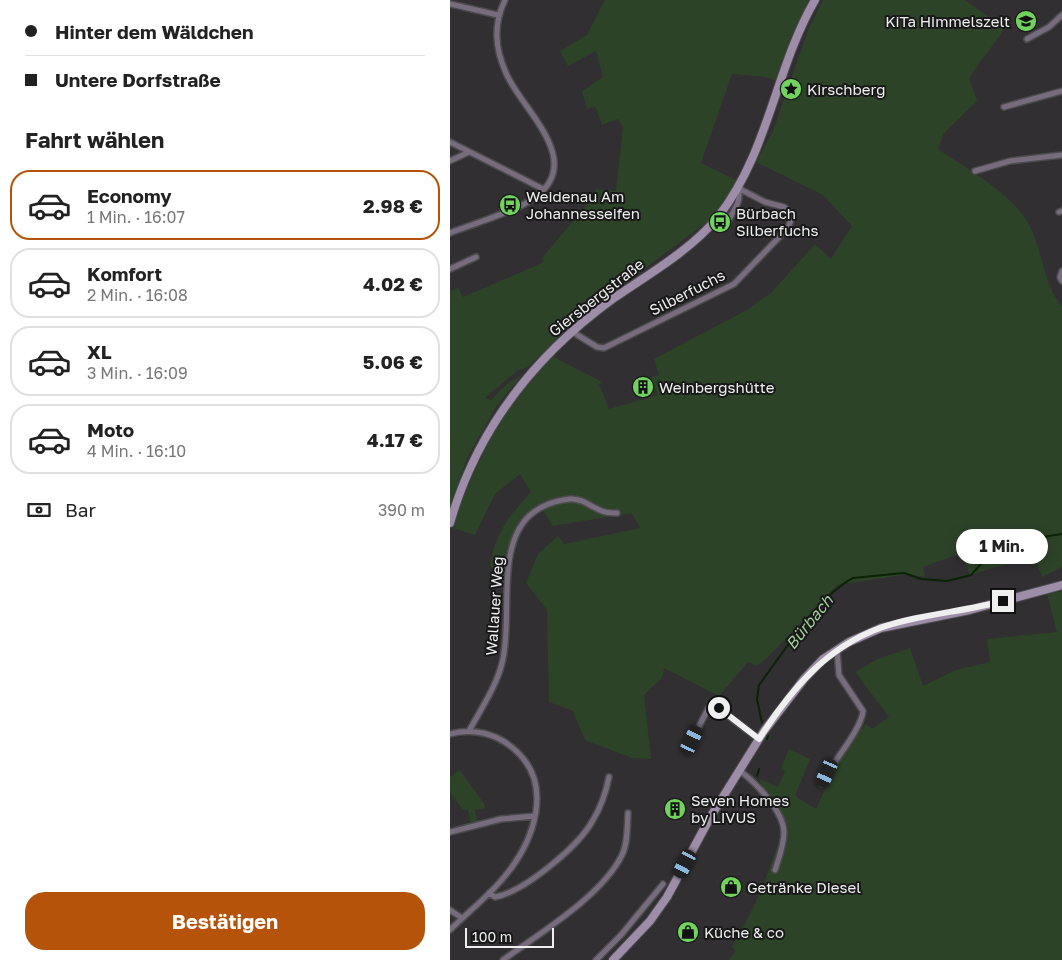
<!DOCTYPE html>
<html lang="de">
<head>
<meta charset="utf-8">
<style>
	body { margin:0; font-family:"Golos Text",sans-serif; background:#f6f6f6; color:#222; height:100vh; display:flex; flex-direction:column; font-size:19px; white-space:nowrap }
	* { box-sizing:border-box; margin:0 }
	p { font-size:16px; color:#767676 }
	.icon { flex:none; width:28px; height:28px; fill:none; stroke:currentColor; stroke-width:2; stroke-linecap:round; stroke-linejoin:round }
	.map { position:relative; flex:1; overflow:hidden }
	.side { display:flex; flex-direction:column; background:#fff; width:450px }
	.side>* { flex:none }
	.banner { display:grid; align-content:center; height:110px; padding:0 25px; background:#fff }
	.scale { position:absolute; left:15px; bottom:12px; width:89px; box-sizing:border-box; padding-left:5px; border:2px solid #f0eff0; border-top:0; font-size:14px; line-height:18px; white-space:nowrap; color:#f0eff0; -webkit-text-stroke:4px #181819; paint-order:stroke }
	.end { position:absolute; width:22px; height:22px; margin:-11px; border:6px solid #f0eff0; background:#111; box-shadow:0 0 0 2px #111 }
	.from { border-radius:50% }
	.bubble { position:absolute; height:35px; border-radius:18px; background:#fff; box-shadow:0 2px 12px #0003; font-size:16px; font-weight:700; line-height:35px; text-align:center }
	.car { position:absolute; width:15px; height:30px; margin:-15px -8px; border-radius:6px; box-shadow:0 0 4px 1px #0007; background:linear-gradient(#222 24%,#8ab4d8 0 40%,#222 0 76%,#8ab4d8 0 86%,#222 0) }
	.banner b { display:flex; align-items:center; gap:18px; height:48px; font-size:19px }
	.banner b+b { border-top:1px solid #e0e0e0 }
	.banner i { width:12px; height:12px; background:#222 }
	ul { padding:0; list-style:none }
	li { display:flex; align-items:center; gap:15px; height:70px; margin:0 10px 8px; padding:0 15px; border:2px solid #e0e0e0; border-radius:20px }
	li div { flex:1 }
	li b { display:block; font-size:19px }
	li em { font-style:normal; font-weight:700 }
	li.active { border-color:#b45309 }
	li>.icon { width:45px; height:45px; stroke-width:1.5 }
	h2 { padding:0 25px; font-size:22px; line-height:60px }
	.pay { display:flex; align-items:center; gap:12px; height:55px; padding:0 25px; font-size:19px }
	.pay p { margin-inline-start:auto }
	.action { display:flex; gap:10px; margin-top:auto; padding:10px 25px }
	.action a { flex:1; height:58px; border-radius:20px; background:#b45309; color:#fff; font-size:20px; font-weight:700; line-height:58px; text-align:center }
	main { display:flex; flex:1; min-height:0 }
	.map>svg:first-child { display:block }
</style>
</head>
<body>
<main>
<section class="side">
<div class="banner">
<b><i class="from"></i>Hinter dem Wäldchen</b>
<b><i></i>Untere Dorfstraße</b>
</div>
<h2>Fahrt wählen</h2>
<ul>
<li class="active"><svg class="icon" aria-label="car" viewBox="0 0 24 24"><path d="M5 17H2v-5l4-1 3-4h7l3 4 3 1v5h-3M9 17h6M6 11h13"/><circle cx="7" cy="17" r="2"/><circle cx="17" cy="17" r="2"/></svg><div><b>Economy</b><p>1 Min. · 16:07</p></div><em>2.98 €</em></li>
<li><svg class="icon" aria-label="car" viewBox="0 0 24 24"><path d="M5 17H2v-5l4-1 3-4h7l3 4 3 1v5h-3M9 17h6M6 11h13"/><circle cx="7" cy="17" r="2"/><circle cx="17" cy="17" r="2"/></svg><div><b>Komfort</b><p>2 Min. · 16:08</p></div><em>4.02 €</em></li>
<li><svg class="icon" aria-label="car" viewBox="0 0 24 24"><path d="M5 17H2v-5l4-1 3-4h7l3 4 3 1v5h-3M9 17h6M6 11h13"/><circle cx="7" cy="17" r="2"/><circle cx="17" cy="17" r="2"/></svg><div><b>XL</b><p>3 Min. · 16:09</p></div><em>5.06 €</em></li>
<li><svg class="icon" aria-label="car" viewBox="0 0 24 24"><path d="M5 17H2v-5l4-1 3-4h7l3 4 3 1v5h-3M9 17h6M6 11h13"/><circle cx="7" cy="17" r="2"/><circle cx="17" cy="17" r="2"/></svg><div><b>Moto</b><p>4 Min. · 16:10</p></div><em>4.17 €</em></li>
</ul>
<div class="pay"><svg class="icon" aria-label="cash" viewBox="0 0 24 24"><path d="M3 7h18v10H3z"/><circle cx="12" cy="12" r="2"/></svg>Bar<p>390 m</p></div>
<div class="action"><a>Bestätigen</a></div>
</section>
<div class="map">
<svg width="612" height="960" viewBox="0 0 612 960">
	<rect width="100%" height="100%" fill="#312f32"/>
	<!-- green -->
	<path fill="#2d4328" d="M155,0H359L349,23L329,82L316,77L282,74L251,163L288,181L261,219L127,319L78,367L68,370L35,398L41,400L58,383L72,375L46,407L17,458L0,506V291L8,288L13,297L90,264L94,261L92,258L141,200L146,189L166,191L173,127L168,119L152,125L145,106L137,109L132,91L153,77L146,51L118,66L110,51L137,35Z
		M373,0H515L555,28L519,78L527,101L494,133L488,149C516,168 556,190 575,218C592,242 593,287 612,306V567L592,577L584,556L520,575L512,553L473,567L475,577L459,574L387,585L316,659L307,666L298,662L269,696L214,668L212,678L194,695L201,759L182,758L135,740L123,711L99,702L97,610L76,583L88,554L108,536L114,544L191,528L181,513L103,526L92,509L75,521L54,583L40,565C46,532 59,516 81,492L70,474L45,494L25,535L3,528C26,459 52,410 100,355L152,382L149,384L159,409L208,395L201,377L209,375L204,359L295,311L321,293L365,244L381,259L402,226L373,195L306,162L323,131L358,30Z
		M612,591V960H279L286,951L282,947C304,910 320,872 332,830L309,779L328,787L335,772L331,769L339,749L360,759L345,796L366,809L392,753L416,724L422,729L439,717L405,672L428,659L460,648L473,686L506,670L540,662L537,639L607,632L597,594Z
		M10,770L35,805V808L25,810L27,821L21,822L18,810H13L0,793V777Z"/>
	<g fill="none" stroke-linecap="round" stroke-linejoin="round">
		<!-- stream -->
		<path stroke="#0a2405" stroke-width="2" d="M312,723L307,699L309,685C334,652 367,597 403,578L454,573L471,579L497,581L521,575L533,562L530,546C557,539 585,539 612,534
			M317,739L318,736
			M307,776L309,769"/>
		<!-- street casing -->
		<g stroke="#4c4a4d" stroke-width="8">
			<path id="street" d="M0,4L48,15
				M577,39L599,27L612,15
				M554,107L612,91
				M0,142L93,189
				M0,161L19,152
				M525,171L560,161L612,155
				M609,212L612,211
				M278,221C284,210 292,201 288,188
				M0,233C22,224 67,211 84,198C137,161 71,109 56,73C45,48 43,25 55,0
				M0,269L26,257
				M612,271L610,277L612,281
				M121,331L147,347L154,348L284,284L338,228L341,220L340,212L334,207L315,202L288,188
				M19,731C31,709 48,684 53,659C65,602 35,508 120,499C132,498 141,507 152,511C156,513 162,513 167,513
				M0,734C23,728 46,733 64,749C105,784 84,841 55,876C39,896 18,912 0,930
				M234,746L242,740L261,703L309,739
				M289,770C305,782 333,810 334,832C334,845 329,858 325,870
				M372,784C381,763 411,731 413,711L389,675L387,650
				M0,832L51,819L85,816
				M39,893L45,897C74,892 129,846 143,820C151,807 156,792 159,777
				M0,910L12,918
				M53,960C90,933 152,896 172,855C178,843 177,827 178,813
				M146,960L171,935L213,884"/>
		</g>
		<!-- secondary casing -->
		<g stroke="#4c4a4d" stroke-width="10">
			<path id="secondary" d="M0,523C27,429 85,355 164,298C199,274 241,250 268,217C319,152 325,69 365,0
				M163,960L200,921L217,897L261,816L314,731L354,679L373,659L399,642L431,628L520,610L612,585"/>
		</g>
		<!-- street -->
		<use href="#street" stroke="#766c7d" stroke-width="5"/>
		<!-- secondary -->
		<use href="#secondary" stroke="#9d8da8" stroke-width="8"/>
	</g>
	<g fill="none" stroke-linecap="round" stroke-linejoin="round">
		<!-- route -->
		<path stroke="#f0eff0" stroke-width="6" d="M269,708L309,739C340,691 375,648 430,628C469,614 513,612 553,601"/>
	</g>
	<!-- icons -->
	<defs>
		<g id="school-disc" transform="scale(1.125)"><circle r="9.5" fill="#71d25e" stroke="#181819"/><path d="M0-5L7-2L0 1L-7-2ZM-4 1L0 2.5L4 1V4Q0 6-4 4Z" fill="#111"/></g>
		<g id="sight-disc" transform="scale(1.125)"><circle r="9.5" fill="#71d25e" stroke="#181819"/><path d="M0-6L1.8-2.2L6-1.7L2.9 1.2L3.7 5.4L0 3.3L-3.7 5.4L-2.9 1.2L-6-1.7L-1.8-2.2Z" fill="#111"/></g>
		<g id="bus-disc" transform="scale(1.125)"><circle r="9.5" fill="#71d25e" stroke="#181819"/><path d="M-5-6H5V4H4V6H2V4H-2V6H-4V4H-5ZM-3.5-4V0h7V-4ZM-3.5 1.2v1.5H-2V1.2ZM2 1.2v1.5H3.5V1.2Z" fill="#111"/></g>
		<g id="building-disc" transform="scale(1.125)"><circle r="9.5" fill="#71d25e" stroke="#181819"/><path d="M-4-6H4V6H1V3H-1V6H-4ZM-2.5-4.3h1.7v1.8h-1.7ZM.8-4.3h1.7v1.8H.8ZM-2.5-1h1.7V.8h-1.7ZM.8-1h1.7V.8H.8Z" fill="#111"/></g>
		<g id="shop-disc" transform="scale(1.125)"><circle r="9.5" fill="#71d25e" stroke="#181819"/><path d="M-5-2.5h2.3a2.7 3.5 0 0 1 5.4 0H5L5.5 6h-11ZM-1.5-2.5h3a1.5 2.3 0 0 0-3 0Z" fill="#111"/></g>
	</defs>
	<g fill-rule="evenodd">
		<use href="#school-disc" x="576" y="21"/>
		<use href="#sight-disc" x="341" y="89"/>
		<use href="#bus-disc" x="60" y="205"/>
		<use href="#bus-disc" x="270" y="222"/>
		<use href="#building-disc" x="193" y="387"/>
		<use href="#building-disc" x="225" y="809"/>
		<use href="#shop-disc" x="281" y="887"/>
		<use href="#shop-disc" x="238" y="932"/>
	</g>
	<g text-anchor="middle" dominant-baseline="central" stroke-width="4" stroke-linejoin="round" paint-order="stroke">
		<!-- poi labels -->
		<g font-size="15" fill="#f0eff0" stroke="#181819" text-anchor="start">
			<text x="560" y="21" text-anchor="end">KiTa Himmelszelt</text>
			<text x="357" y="89">Kirschberg</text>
			<text x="76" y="196">Weidenau Am<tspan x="76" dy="17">Johannesseifen</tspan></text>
			<text x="286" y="213">Bürbach<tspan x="286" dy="17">Silberfuchs</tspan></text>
			<text x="209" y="387">Weinbergshütte</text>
			<text x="241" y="800">Seven Homes<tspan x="241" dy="17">by LIVUS</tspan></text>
			<text x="297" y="887">Getränke Diesel</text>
			<text x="254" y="932">Küche &amp; co</text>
		</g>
		<!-- street labels -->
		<g font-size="15" fill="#f0eff0" stroke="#181819">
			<text transform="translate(237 292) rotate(-27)">Silberfuchs</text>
			<text transform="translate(146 297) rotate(-38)">Giersbergstraße</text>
			<text transform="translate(44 606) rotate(-86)">Wallauer Weg</text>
		</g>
		<!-- water labels -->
		<g font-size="16" font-style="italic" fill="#a0d097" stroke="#181819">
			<text transform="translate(359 622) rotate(-51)">Bürbach</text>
		</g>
	</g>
</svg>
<div class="scale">100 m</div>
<i class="end from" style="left:269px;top:708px"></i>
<i class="end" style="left:553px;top:601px"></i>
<div class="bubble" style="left:506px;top:529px;width:92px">1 Min.</div>
<i class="car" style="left:242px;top:740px;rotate:25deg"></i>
<i class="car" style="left:377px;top:773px;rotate:204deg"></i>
<i class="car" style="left:235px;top:864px;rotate:208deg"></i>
</div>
</main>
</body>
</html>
